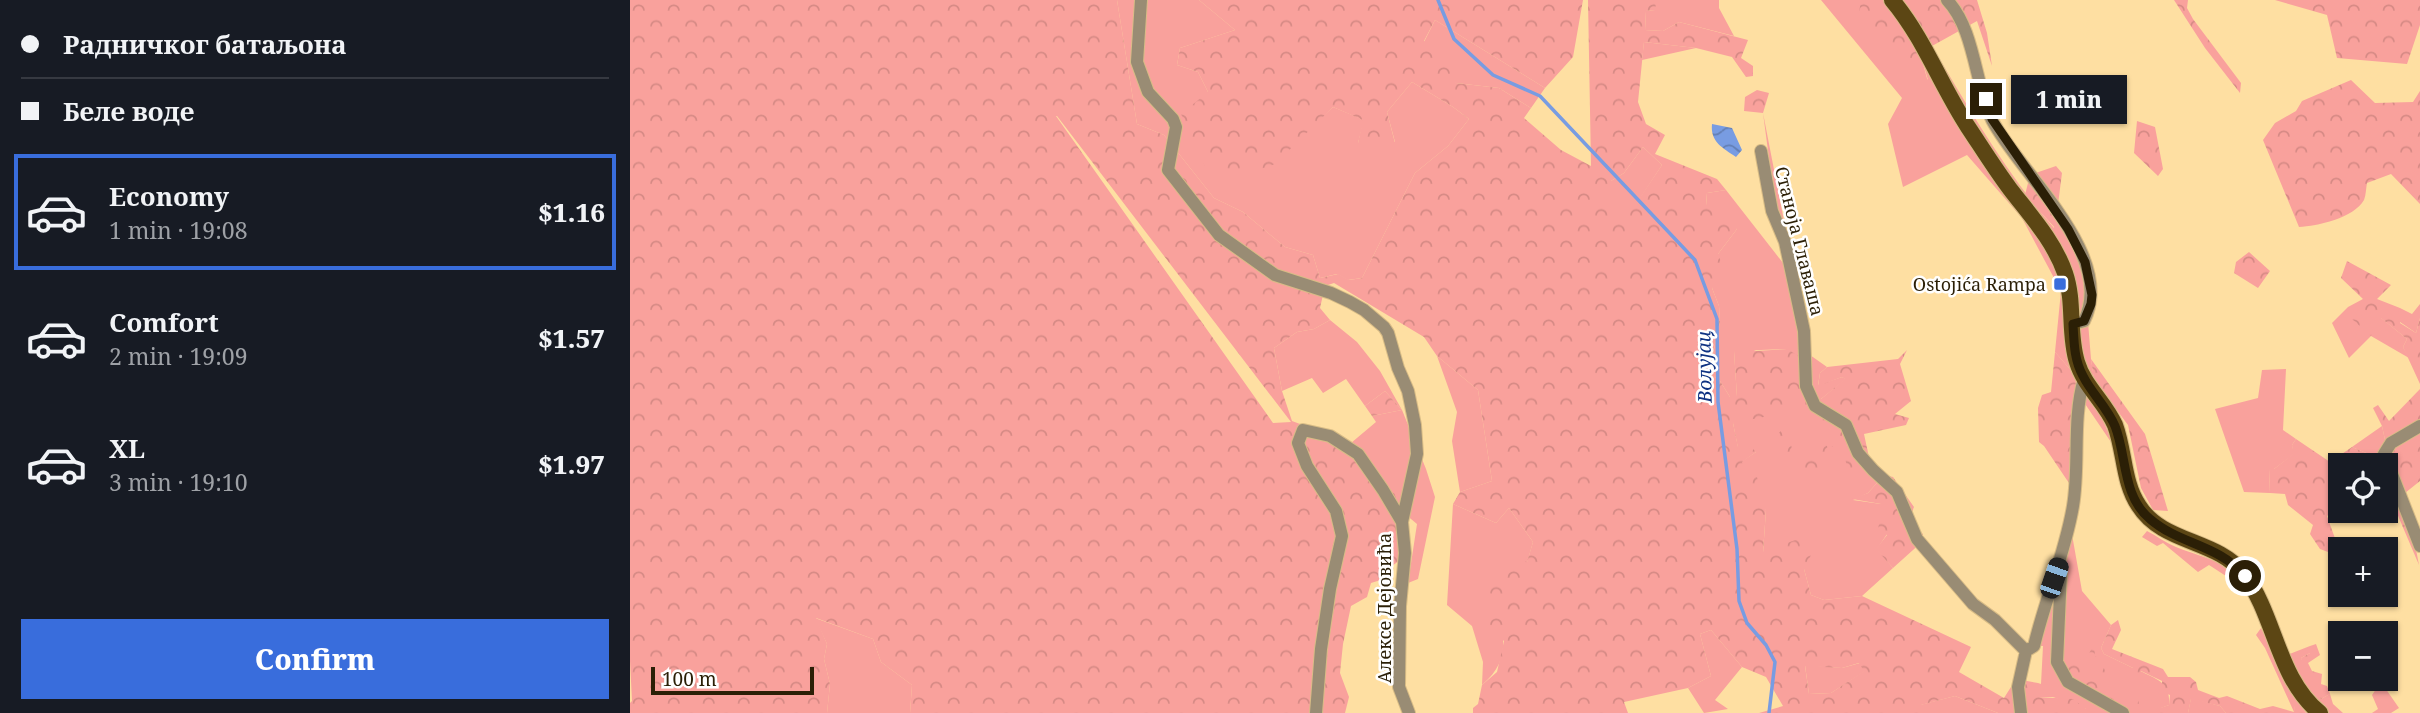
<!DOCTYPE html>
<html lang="en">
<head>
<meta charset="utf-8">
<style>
	body { margin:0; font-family:"Noto Serif",serif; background:#242831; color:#f1f3f6; height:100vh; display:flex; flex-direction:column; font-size:26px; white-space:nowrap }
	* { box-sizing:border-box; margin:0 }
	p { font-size:23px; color:#9ea1a6 }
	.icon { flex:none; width:38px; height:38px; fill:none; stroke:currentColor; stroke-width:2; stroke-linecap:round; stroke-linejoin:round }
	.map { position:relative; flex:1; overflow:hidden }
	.panel { display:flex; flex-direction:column; background:#171b24; width:630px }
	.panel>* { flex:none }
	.hud { display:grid; align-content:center; height:154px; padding:0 21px; background:#171b24 }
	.buttons { position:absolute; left:1698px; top:453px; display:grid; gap:14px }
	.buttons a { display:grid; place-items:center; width:70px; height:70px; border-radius:0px; background:#171b24; box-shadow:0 2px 5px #0004; font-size:35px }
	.scale { position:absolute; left:21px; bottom:18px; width:163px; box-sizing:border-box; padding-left:7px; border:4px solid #2b1f06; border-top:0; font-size:19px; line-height:24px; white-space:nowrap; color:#2b1f06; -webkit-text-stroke:5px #fff; paint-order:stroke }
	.end { position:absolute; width:32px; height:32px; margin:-16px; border:9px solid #2b1f06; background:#fff; box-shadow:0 0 0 4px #fff }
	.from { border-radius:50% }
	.bubble { position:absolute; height:49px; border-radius:0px; background:#171b24; box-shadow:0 2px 5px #0004; font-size:23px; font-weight:800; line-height:49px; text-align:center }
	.car { position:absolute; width:21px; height:42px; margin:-21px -10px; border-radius:9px; box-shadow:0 0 5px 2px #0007; background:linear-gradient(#222 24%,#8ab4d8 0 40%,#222 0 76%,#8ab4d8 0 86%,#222 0) }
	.hud b { display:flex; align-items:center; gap:24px; height:66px; font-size:26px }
	.hud b+b { border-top:2px solid #363941 }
	.hud i { width:18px; height:18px; background:#f1f3f6 }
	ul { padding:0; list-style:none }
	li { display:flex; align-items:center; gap:21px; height:116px; margin:0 14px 10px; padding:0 7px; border:4px solid transparent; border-radius:0px }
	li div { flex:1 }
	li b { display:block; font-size:26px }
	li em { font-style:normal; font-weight:800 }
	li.selected { border-color:#396ddc }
	li>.icon { width:63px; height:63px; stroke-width:1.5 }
	.action { display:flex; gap:14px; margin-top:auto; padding:14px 21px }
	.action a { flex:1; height:80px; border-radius:0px; background:#396ddc; color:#fff; font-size:28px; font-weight:800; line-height:80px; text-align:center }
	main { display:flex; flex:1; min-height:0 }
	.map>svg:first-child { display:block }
</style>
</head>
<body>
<main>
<section class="panel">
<div class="hud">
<b><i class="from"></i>Радничког батаљона</b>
<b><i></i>Беле воде</b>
</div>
<ul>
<li class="selected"><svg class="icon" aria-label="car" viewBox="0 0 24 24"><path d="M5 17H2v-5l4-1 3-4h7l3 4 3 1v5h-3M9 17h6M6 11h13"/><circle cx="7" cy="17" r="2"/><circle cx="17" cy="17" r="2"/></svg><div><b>Economy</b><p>1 min · 19:08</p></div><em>$1.16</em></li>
<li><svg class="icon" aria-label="car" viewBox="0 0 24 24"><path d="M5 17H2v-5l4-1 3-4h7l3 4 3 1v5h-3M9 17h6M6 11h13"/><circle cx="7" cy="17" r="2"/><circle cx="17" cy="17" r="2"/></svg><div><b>Comfort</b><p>2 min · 19:09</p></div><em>$1.57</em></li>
<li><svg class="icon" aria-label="car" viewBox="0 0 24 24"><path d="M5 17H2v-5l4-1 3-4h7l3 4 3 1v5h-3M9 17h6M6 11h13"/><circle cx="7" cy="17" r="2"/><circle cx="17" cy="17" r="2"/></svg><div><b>XL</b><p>3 min · 19:10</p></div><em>$1.97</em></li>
</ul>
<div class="action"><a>Confirm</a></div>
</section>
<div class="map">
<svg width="1790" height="713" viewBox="0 0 1790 713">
	<defs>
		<pattern id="forest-crowns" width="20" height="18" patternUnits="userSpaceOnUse" patternTransform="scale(1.75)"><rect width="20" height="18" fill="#f9a19c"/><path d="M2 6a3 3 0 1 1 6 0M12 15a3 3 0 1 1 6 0" fill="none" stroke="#d68a85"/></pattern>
		<pattern id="water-waves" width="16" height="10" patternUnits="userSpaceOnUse" patternTransform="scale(1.75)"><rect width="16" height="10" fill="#789ce2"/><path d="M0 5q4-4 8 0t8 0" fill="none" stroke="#637fb5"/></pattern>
	</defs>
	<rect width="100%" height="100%" fill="#fedfa2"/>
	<!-- green -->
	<path fill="#f9a19c" d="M487,0H569L605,30L550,48L547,65L568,72L578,92L678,130L703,107L734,120L728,143L765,142L757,112L782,82L823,107L839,119L818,146L785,173L732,278L718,280L707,274L690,278L683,255L655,247L613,212L584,198L534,135L507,124Z
		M1025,0H1089V8L1104,36L1049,22L1033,31L1015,30L1016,11L1025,10Z
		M1191,0H1231L1298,80L1289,49L1302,46C1339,109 1376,173 1424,228L1428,206L1464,280L1458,322L1461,359L1469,411L1485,448L1447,392L1445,375L1425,352L1431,291L1392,218L1337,155L1273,187L1258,124L1272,98Z
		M805,20L915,88L901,108L869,88L826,83L794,42Z
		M1014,42L1066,48L1012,60Z
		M1133,113L1180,355L1197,367L1190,373L1188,385L1212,377L1216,379L1191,399L1200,429L1224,452L1254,475L1238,493L1223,500L1251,504V518L1257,534L1247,549L1263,568L1232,596L1194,600L1181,595L1174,569L1133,553L1136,510L1102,468L1126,452L1108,448L1103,423L1157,349L1104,351L1107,397H1100L1090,381L1079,373L1090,321L1089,306L1082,288L1088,254L1107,229L1076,206L1077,193L1096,190L1153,263Z
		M1013,147L1032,165L1007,203L981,202V181L994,173Z
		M1733,299L1750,317L1777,339L1773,347L1779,358L1741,336L1719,358L1702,323L1718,307Z
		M1790,304V318L1786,333L1770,322V308L1782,314Z
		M700,320L727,342L750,371L772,410L796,469L805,497L788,579L778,583L787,524L769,509L721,443L746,422L742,416L772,410L755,391L735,406L716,379L693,393L682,378L652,391L644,348L667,332L684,329Z
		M807,356L848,390L862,481L830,492L822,441L827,412Z
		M1656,369L1653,430L1666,439L1662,445L1664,454L1644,469H1639L1640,493L1614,492L1585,409L1628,398L1632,370Z
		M1752,426L1760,463L1722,447Z
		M823,504L866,523L879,508L903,542L897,563L867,604C874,638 881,660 852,685L853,662L842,626L817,605Z
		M1438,512L1452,591L1481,625L1471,648L1474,654L1503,668V680L1510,671C1527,679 1541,683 1539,705L1531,708L1530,713H1456V709L1423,697H1407L1408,683L1411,684L1413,646H1399Z
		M1517,531C1527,536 1536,543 1546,547C1581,561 1591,557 1616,589L1579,565L1568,572L1533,543L1527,546L1512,537Z
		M185,618L243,639L251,662L282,685L280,713H197L200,684L194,659L197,644Z
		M1631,628L1665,698L1679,713H1676L1666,699L1664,712L1635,648L1626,635Z
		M1081,630L1112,667L1085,700L1098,709L1074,713L1058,688L1081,676L1070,634Z
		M1680,646V653L1671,658L1691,699L1700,694L1703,704L1713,713H1697L1685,703L1657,655Z
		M1230,663L1235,671L1201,693L1179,694L1175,665L1212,668Z
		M1751,682L1769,708L1761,713H1742L1748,709L1742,695Z
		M1325,696L1368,713H1290V705Z
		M1561,698L1590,706L1596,713H1558Z"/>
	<!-- forest -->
	<path fill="url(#forest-crowns)" fill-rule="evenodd" d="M0,0H487L507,124L534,135L584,198L613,212L655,247L683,255L690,278L708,274L719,280L732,278L785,173L818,146L839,119L823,107L782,82L757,112L765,143H728L733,120L703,107L645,164L623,172L575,166L551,114L578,92L568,72L547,65L550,48L605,30L569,0H953L943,57L915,88L805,20L794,41L822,59L826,83L869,88L901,108L894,118L931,150L961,166L958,0H1025L1026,10L1016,11L1015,30L1033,31L1049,22L1118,40L1111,58L1123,66V76L1116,77L1102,57L1066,48L1014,42L1008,102L1016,124L1035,135L1025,154L1087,179L1096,190L1077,193L1076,205L1097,203L1107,229L1088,254L1095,273L1082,288L1089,306L1090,321L1079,373L1090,381L1100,397H1107L1104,351L1109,344L1126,351L1157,349L1172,358L1179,402L1175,409L1103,423L1108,447L1118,444L1126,452L1112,462L1114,473L1127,477L1136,510L1133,552L1173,537L1181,555L1174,569L1181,595L1194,600L1232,596L1341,647L1329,672L1374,698L1386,679L1408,683V697L1443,699L1456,709V713H1368L1325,696L1291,705L1290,713H1129L1153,706L1136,677L1112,667L1081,630L1070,634L1081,676L1058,688L994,702L998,713H843V708L848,704L852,685L867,672L874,641L858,627L867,604L858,590L867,570L886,559L897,562L903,542L879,508L866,523L823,504L830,492L862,481L848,390L807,356L794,337L704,283L695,286L690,308L700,320L684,329L667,332L644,348L652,391L662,421L721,443L758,471L769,509V561L756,570L754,579L741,583L737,597L721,606L713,644L710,673L719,697L715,713H280L282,685L251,662L243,639L186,618L197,644L194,659L200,684L197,713H0V703L2,701L0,661ZM426,116H427L661,422L643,423ZM1013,147L1032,165L1007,202H981V181L994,173ZM1229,663L1234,671L1201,693L1179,694L1175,666L1212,668Z
		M1231,0H1347L1357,33L1362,66L1347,21L1302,46L1289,49L1298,82L1229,13Z
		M1544,0H1558L1557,8L1563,19L1611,83L1610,93L1575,48Z
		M1645,0H1790V25L1777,64L1707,58L1697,15Z
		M1721,80L1745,103L1783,102L1790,91V204L1761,174L1737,183C1736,188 1736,195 1734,200C1724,218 1687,226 1669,227L1633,140L1645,123L1666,111L1672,101Z
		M1127,90L1139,93L1133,113L1114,111L1115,97Z
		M1507,121L1525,127L1533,169L1528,176L1504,153Z
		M1426,166L1432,173L1425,228L1395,195L1400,175Z
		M1619,252L1640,271L1628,288L1604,273L1606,262Z
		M1717,261L1761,285L1747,299L1770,308V323L1786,333L1790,318V384L1773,347L1777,339L1751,318L1741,336L1722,319L1733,299L1711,278Z
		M1277,350L1270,364L1281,401L1265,414L1279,418L1276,425L1234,434L1240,462L1218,469L1215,459L1224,452L1217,445L1202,447L1200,429L1183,420L1191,399L1215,379L1212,377L1188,386L1190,373L1197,367L1268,359Z
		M1425,352L1445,375L1447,392L1443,489L1414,446L1409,442L1408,408L1412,395L1421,392Z
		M1461,359L1515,434L1538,511L1523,510L1511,488L1498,425L1464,380Z
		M1790,389V481L1775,493L1789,565L1766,511L1763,492L1755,487V466H1710V506L1697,516L1707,544L1698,552L1690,549L1680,534L1683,525L1658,505L1655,494L1640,493L1639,469H1644L1663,454L1662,445L1666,439L1700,462L1722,447L1760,463L1752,426L1743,408L1748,405L1759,421Z
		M755,391L772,410L742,416L735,406Z
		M1158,421L1160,429L1166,433L1161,442L1162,453L1151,462L1140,448C1142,436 1153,432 1158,421Z
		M1195,436L1198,451L1187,475L1172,472L1162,473L1161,467L1168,463V459Z
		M1254,475L1263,477L1284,507C1279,517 1284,528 1293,534V541L1263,568L1246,549L1257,535L1248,528L1251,518V504L1222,499L1238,493Z
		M1488,620L1491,630L1482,649L1533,669L1538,677H1560L1566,682L1568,690L1589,698L1597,696L1630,709L1643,706L1664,712L1665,698L1676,713H1596L1590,706L1561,699L1558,713H1530V708L1539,705L1540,695L1532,692V681L1511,671L1503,681V668L1474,654L1471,648L1481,625Z
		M1464,644L1465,656L1471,660L1479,682L1471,691L1425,678L1426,666L1435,665L1439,646L1444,645L1454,663Z
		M1686,644L1690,655L1678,663L1682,671L1692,674L1691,684L1697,686L1700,694L1691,699L1677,680L1671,658L1680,653V646Z
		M1481,689H1491L1507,697L1510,707L1496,710L1479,700Z"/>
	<!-- water -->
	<path fill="url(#water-waves)" d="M1082,124L1102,128L1112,150L1106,157C1093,148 1080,142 1082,124Z"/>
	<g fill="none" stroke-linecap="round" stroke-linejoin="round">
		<!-- stream -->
		<path stroke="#789ce2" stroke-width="3.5" d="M808,0L824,39L863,75L910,96L1065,260L1087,319L1088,402L1107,549L1109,601L1117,623L1136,645L1145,662L1139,713"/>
		<!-- minor casing -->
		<g stroke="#d8bc86" stroke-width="14">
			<path id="minor" d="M511,0L507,62L518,92L543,119L546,127L538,170L589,235L645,275L701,293L720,302L734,310L754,327L758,333L768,368L778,391L785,425L787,454L772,522
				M1317,0C1345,29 1345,85 1362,120C1390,174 1487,255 1454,321L1443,324
				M1131,151L1142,211L1155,242L1174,331L1176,386L1185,406L1216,425L1228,453L1243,470L1267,492L1287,539L1343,604L1365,620L1396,651
				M1790,426L1761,443L1754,454L1790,546
				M1431,571L1427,662L1438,682L1493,713
				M1396,651L1404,646C1415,599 1435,554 1443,506C1450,464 1442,420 1454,379
				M686,713L691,649L700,589L712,536L706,511L677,466L668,443L673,430L700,436L728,454L753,490L772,522L775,553L770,606L769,687L779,713
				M1391,713L1388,687L1396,651"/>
		</g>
		<!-- major casing -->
		<g stroke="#d8bc86" stroke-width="18">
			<path id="major" d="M1262,0C1294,38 1311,86 1338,127C1352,148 1365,169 1380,189C1400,215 1424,241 1435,273C1445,302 1438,333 1447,362C1454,386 1475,402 1485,425C1495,452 1493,483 1509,506C1533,544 1587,539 1614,574C1646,617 1647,678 1690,713"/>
		</g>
		<!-- minor -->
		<use href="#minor" stroke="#998c74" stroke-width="12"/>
		<!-- major -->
		<use href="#major" stroke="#5c4614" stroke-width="16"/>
	</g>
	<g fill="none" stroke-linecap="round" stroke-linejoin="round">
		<!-- route -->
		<path stroke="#2b1f06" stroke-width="9" d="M1356,99L1362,119L1438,229L1455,262L1462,295L1461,304L1454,321L1443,324C1444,342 1444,360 1453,376C1462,394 1477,407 1485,426C1497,456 1492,496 1520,519C1550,545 1588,544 1615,576"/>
	</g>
	<!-- markers -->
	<rect fill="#396ddc" stroke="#fff" stroke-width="2.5" x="1423" y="277" width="14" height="14" rx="3.5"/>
	<g text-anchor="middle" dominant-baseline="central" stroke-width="5" stroke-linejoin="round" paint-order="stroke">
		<!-- street labels -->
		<g font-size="18" fill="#2b1f06" stroke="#fff">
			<text transform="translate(1170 241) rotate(76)">Станоја Главаша</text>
			<text transform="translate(754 608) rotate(-90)">Алексе Дејовића</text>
		</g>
		<!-- poi labels -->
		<g font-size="18" fill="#2b1f06" stroke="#fff" text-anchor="end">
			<text x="1416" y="284">Ostojića Rampa</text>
		</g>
		<!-- water labels -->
		<g font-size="19" font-style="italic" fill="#0f3282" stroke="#fff">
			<text transform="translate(1074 367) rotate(-91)">Волујац</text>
		</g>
	</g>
</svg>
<div class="buttons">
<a><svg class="icon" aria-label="locate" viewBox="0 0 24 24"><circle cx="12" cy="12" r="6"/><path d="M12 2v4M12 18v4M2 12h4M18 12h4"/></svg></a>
<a>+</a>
<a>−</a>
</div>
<div class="scale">100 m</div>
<i class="end from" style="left:1615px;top:576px"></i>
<i class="end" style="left:1356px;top:99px"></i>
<div class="bubble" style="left:1381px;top:75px;width:116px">1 min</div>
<i class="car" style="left:1424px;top:578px;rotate:19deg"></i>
</div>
</main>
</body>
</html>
